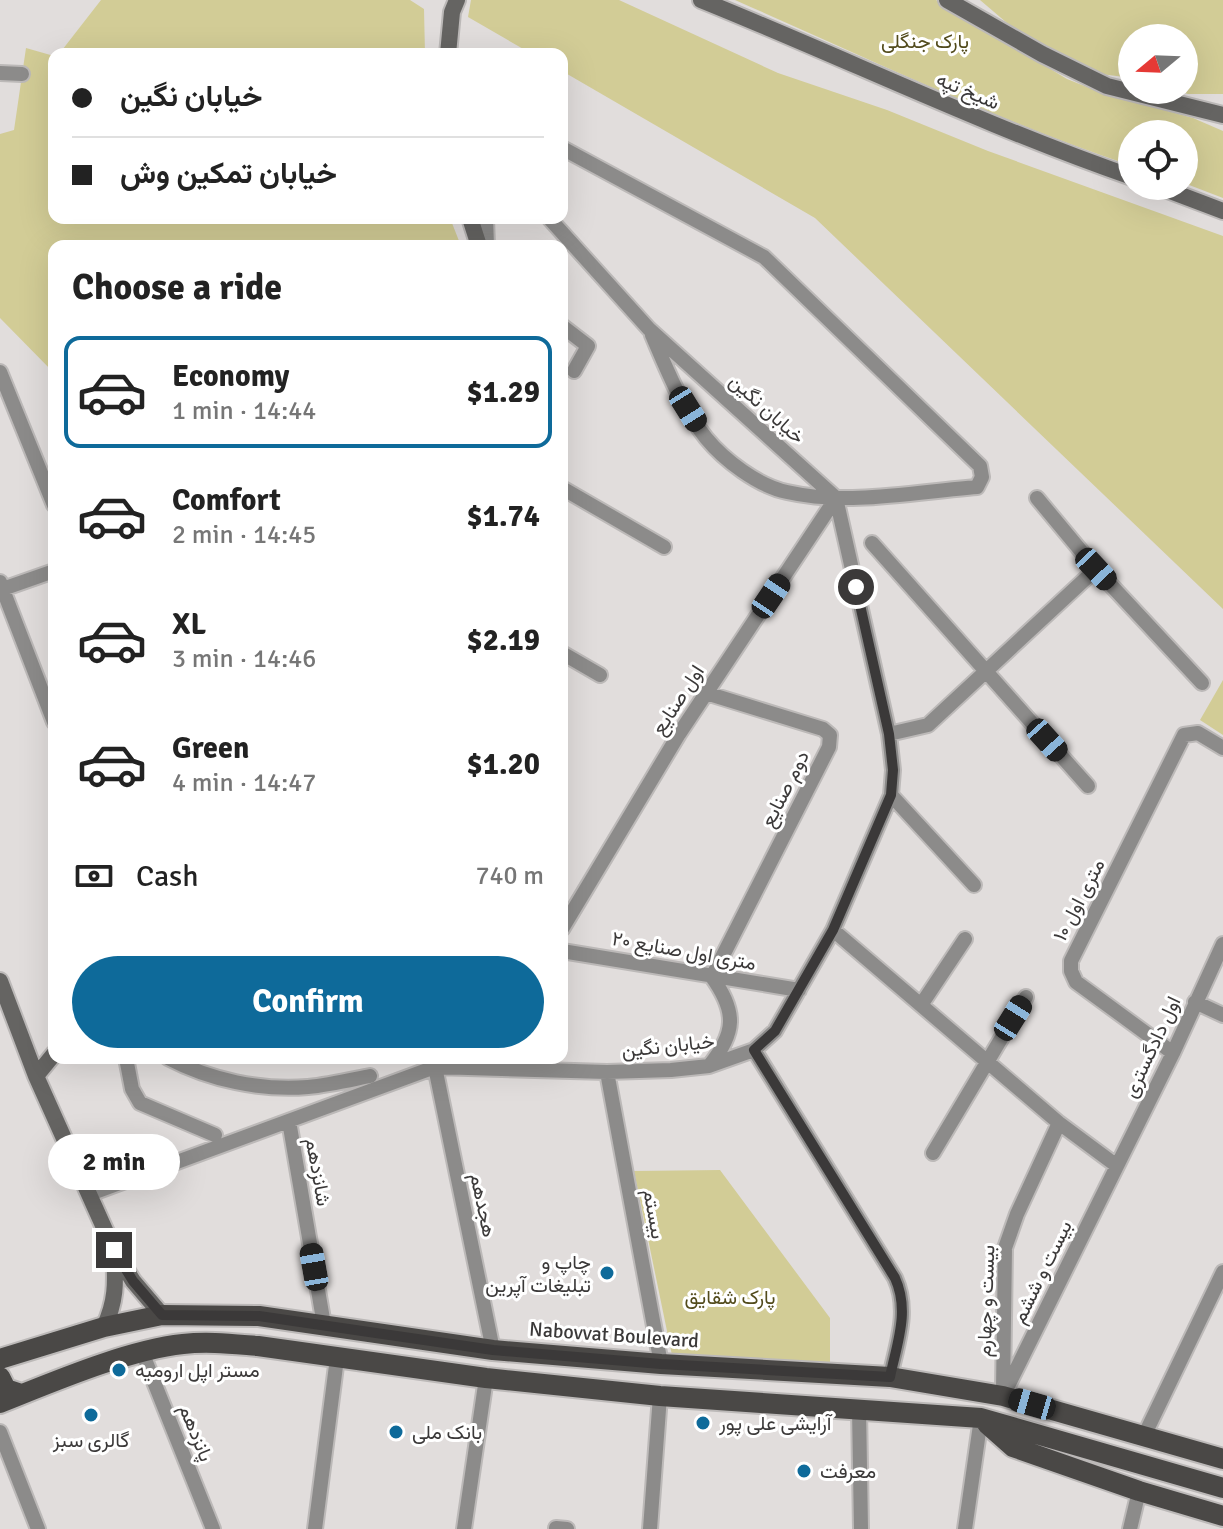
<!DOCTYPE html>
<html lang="en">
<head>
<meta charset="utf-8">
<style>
	body { margin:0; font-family:Signika,Vazirmatn,sans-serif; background:#f2f2f2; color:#222; height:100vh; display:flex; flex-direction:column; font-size:30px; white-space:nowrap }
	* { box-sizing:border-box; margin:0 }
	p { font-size:26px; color:#767676 }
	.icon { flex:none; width:44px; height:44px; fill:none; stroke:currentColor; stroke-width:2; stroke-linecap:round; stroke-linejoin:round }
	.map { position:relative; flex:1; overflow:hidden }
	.panel { position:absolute; left:48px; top:240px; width:520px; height:824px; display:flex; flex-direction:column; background:#fff; border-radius:16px; box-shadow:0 8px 32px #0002 }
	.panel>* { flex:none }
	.banner { position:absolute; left:48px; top:48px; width:520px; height:176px; border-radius:16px; box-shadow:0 8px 32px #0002; display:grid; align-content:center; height:176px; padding:0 24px; background:#fff }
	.needle { width:52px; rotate:251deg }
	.fabs { position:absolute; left:1118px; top:24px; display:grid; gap:16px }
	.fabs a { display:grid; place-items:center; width:80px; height:80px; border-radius:50%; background:#fff; box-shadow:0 8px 32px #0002; font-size:40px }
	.end { position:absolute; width:36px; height:36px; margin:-18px; border:10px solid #3b3939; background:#fff; box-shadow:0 0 0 4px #fff }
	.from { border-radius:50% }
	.bubble { position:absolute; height:56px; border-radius:28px; background:#fff; box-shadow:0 8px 32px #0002; font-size:26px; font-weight:800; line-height:56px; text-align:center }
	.car { position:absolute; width:24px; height:48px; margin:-24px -12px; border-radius:10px; box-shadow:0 0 6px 2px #0007; background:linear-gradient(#222 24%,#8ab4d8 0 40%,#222 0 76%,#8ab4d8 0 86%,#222 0) }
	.banner b { display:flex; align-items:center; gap:28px; height:76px; font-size:30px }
	.banner b+b { border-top:2px solid #e0e0e0 }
	.banner i { width:20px; height:20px; background:#222 }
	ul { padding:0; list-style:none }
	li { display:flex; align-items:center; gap:24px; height:112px; margin:0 16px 12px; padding:0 8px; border:4px solid transparent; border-radius:16px }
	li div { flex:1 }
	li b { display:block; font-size:30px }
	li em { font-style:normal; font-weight:800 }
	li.current { border-color:#0e6a9a }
	li>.icon { width:72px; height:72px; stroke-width:1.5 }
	h2 { padding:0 24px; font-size:36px; line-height:96px }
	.pay { display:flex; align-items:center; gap:20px; height:88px; padding:0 24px; font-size:30px }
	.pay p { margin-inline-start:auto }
	.action { display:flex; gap:16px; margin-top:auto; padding:16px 24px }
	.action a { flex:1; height:92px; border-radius:48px; background:#0e6a9a; color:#fff; font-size:32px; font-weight:800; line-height:92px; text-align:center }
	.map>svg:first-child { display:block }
</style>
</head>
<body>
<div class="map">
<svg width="1223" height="1529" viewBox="0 0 1223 1529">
	<rect width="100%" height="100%" fill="#e1dddc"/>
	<!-- green -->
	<path fill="#d2cc96" d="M101,0H410L424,9L425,54H59Z
		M471,0H619L778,73L887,110L988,151L1223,236V609L815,218L562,71V54H532L468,17Z
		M735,0H936L1067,79L1102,93L1193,118L1223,131V198L1184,183V134H1132V166C996,120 867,58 735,0Z
		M980,0H1223V94H1188L1176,90H1184V38H1132V78L1093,73L1007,23Z
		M26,48L54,56V218H450L461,246H54V373L0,318V134L14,130Z
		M1223,680V735L1200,720Z
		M720,1170L830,1318V1372L673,1360L634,1171Z"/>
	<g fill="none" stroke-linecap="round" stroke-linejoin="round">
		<!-- street casing -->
		<g stroke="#bcb9b8" stroke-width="18">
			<path id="street" d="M0,73L22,74
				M562,148L764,257L980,466L982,477L977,487C915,492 848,506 787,492C758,486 724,460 706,438C682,408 667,370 652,335
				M486,218L487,246
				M562,326L588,346L574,371
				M0,372L54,505
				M562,488L664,547
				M1037,498L1096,569L1202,683
				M872,543L1088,786
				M0,582L54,722
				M0,590L54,571
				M562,653L600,675
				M706,693L823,729L830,735L829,747L712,977C737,1012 736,1033 709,1066
				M889,734L928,725L1096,569
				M891,795L974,885
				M562,929L679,734L836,498
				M833,930L1059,1123L1117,1166
				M562,951L799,990
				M1195,1002L1223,1015
				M921,1005L965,939
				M754,1050L895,1278C910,1311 897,1343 890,1377
				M1173,1053L1076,982L1071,971V961L1184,735L1198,733L1223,748
				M126,1058L132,1089L140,1103L215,1135
				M168,1058C210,1080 261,1091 308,1087C329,1085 350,1080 370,1076
				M435,1067L493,1350
				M607,1072L661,1364
				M289,1121L324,1325
				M933,1153L1026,997
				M90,1194L435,1067L607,1072L671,1070L709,1066L754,1050L775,1031L833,930L891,795L893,770L889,734L836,498L649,329L549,218
				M142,1352L213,1529
				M1003,1391L1005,1248L1017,1214L1059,1123
				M1003,1396L1173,1053L1223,944
				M859,1408L861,1529
				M0,1432L38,1529
				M1144,1436L1223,1272
				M556,1528L567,1529
				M315,1529L337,1358
				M464,1529L486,1378
				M650,1529L660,1396
				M965,1529L981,1418
				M1130,1529L1139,1491"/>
		</g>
		<!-- secondary casing -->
		<g stroke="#bcb9b8" stroke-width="20">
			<path id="secondary" d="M701,0C845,58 985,126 1132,177
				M947,0L1042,54L1107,86L1223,115
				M448,54L452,12L457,0
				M1157,186L1223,211
				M470,218L479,246
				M0,981L36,1076L114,1250L133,1281L162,1315
				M36,1076L54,1054
				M104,1327C116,1302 116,1283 114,1255"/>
		</g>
		<!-- primary casing -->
		<g stroke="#bcb9b8" stroke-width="24">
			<path id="primary" d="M0,1359L104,1327L162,1315L259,1316L493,1350L661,1364L890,1377L1003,1396L1223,1459
				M0,1377L6,1389L21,1394
				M0,1403C53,1382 127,1350 183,1344C208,1341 233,1344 258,1346L486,1378L660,1396L981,1418L1223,1488
				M987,1424L1013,1447L1139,1491L1223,1516"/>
		</g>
		<!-- street -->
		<use href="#street" stroke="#8c8b8a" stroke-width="14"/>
		<!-- secondary -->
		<use href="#secondary" stroke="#656462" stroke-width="16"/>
		<!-- primary -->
		<use href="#primary" stroke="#4a4846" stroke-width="20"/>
	</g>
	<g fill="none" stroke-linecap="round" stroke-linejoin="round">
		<!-- route -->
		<path stroke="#3b3939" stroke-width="10" d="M114,1250L133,1281L162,1315L259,1316L493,1350L661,1364L890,1377C897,1343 910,1311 895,1278L754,1050L775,1031L833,930L891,795L893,770L889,734L856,587"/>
	</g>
	<!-- markers -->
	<g fill="#0e6a9a" stroke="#fff" stroke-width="3">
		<circle cx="607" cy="1273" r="8"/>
		<circle cx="119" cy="1370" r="8"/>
		<circle cx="91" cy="1415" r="8"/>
		<circle cx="703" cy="1423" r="8"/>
		<circle cx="396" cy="1432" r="8"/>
		<circle cx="804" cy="1471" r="8"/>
	</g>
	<g text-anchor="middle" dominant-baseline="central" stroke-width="6" stroke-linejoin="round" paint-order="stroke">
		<!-- park labels -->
		<g font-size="20" fill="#524b1c" stroke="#fff">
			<text x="925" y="41">پارک جنگلی</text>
			<text x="730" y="1297">پارک شقایق</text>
		</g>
		<!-- street labels -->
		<g font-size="20" fill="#3b3939" stroke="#fff">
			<text transform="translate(968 91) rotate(23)">شیخ تپه</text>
			<text transform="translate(767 409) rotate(42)">خیابان نگین</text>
			<text transform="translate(678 700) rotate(-57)">اول صنایع</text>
			<text transform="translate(785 789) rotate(-63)">دوم صنایع</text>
			<text transform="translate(1079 900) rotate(-63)">۱۰ متری اول</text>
			<text transform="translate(684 951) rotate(10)">۲۰ متری اول صنایع</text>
			<text transform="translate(668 1046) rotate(-6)">خیابان نگین</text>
			<text transform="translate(1152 1047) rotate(-65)">اول دادگستری</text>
			<text transform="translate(318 1172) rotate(80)">شانزدهم</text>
			<text transform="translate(483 1205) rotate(78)">هجدهم</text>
			<text transform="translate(654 1214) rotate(80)">بیستم</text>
			<text transform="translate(1042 1272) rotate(-64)">بیست و ششم</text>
			<text transform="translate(986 1301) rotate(-88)">بیست و چهارم</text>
			<text transform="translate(614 1335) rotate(4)">Nabovvat Boulevard</text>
			<text transform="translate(196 1433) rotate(68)">پانزدهم</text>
		</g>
		<!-- poi labels -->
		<g font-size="20" fill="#3b3939" stroke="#fff" text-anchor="start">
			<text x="591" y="1262" text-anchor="end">چاپ و<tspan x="591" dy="23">تبلیغات آپرین</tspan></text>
			<text x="135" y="1370">مستر اپل ارومیه</text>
			<text x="719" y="1423">آرایشی علی پور</text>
			<text x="412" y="1432">بانک ملی</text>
			<text x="91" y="1440" text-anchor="middle">گالری سبز</text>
			<text x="820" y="1471">معرفت</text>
		</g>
	</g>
</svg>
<div class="fabs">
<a><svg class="needle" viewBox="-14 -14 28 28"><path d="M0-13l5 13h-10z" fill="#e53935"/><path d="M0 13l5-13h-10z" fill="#767676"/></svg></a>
<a><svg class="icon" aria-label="locate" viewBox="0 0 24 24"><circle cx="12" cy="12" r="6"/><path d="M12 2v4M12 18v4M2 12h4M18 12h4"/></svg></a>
</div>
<i class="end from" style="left:856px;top:587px"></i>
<i class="end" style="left:114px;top:1250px"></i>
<div class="bubble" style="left:48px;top:1134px;width:132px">2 min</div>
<i class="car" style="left:688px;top:409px;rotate:148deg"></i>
<i class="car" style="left:1096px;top:569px;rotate:137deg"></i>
<i class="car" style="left:771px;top:596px;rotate:34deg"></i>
<i class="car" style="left:1047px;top:740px;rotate:138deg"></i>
<i class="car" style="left:1013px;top:1018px;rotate:32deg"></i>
<i class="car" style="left:314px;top:1267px;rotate:350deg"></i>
<i class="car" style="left:1032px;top:1404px;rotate:286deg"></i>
<div class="banner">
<b><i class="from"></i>خیابان نگین</b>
<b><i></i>خیابان تمکین وش</b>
</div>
<section class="panel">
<h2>Choose a ride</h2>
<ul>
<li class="current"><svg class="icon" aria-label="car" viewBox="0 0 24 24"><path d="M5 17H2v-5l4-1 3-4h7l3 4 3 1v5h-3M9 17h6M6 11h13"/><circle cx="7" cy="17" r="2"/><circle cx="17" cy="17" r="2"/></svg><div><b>Economy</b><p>1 min · 14:44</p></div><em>$1.29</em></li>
<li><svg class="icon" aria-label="car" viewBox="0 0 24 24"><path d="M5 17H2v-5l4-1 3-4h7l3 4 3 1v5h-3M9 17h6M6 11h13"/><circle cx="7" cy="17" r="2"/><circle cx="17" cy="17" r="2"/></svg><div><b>Comfort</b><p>2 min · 14:45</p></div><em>$1.74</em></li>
<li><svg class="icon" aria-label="car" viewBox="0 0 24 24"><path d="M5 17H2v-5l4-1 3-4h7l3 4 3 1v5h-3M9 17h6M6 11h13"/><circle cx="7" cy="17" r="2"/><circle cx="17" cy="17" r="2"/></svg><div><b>XL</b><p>3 min · 14:46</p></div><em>$2.19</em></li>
<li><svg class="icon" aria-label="car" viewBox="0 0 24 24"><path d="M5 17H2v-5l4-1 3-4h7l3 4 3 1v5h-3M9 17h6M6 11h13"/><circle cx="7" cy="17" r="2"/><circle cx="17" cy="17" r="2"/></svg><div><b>Green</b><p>4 min · 14:47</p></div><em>$1.20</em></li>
</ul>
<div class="pay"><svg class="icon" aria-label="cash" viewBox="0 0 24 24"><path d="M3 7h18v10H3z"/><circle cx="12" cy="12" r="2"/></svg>Cash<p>740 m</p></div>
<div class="action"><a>Confirm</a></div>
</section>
</div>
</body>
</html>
